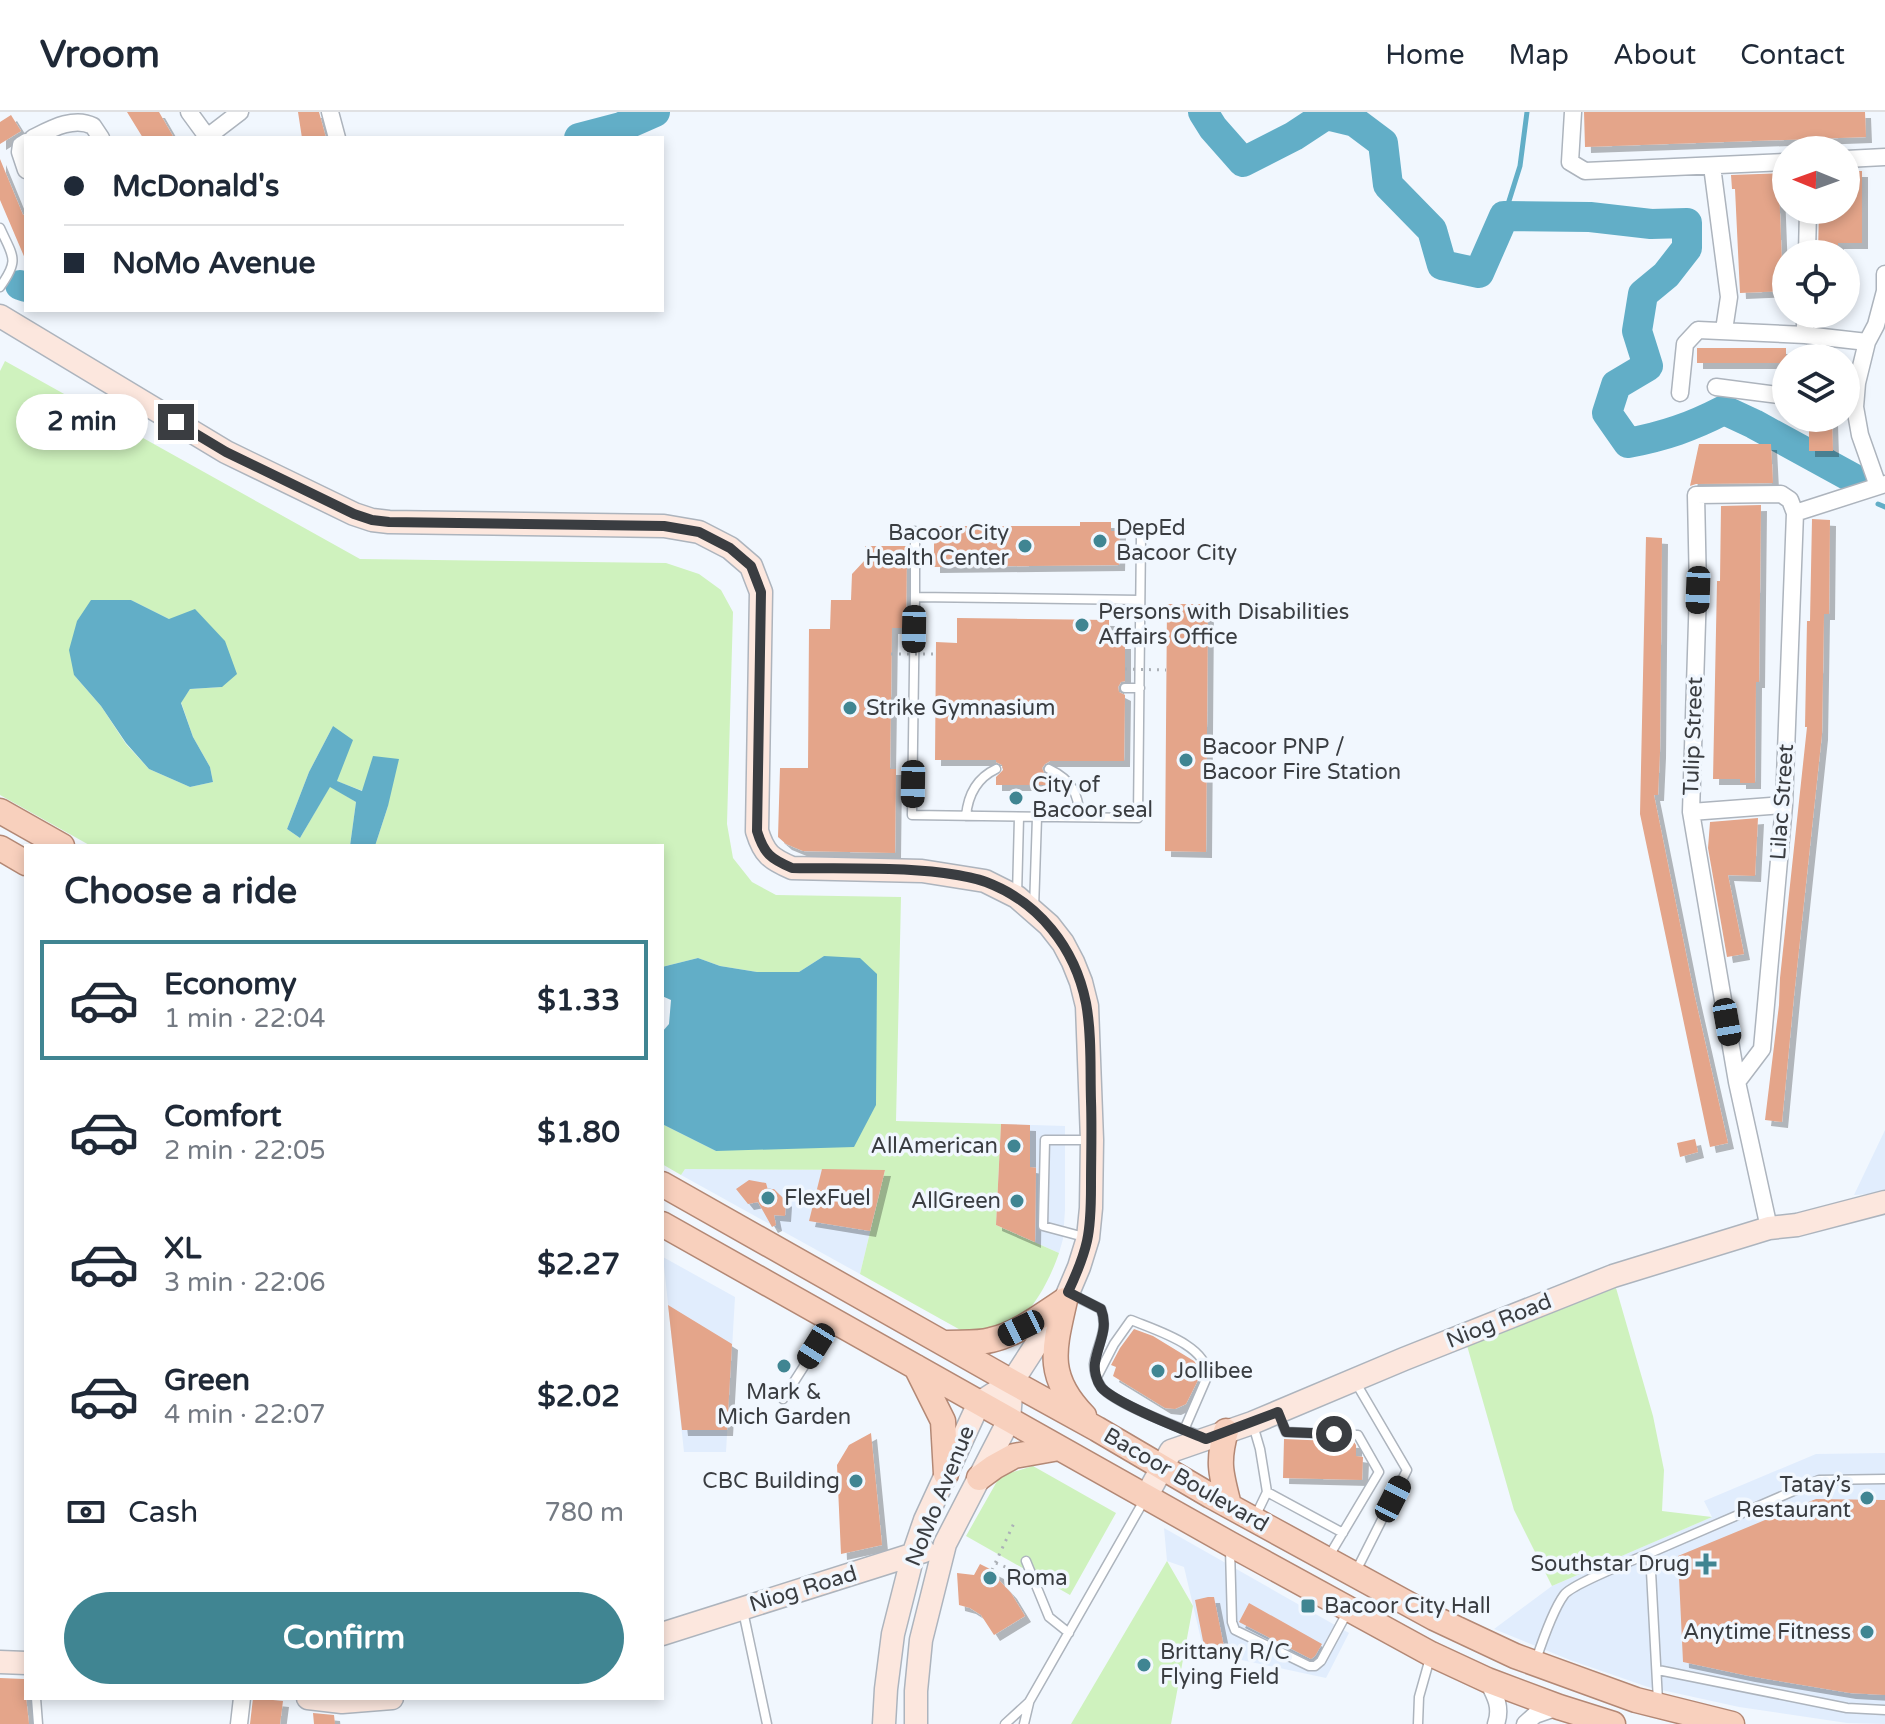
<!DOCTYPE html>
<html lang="en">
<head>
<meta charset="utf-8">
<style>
	body { margin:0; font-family:"Varela Round",sans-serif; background:#f6f6f7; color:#1f2937; height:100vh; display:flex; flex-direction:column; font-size:30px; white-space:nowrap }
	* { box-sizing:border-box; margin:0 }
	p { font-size:26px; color:#747a83 }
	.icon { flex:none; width:44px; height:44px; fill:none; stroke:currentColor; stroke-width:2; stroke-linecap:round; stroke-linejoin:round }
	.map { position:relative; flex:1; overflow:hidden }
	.panel { position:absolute; left:24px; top:732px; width:640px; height:856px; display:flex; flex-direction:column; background:#fff; border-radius:0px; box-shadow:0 4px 12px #0003 }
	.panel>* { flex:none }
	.guide { position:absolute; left:24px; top:24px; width:640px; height:176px; border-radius:0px; box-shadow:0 4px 12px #0003; display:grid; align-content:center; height:176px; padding:0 40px; background:#fff }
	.needle { width:52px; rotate:271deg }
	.tools { position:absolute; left:1772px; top:24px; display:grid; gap:16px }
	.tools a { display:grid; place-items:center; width:88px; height:88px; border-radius:50%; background:#fff; box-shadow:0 4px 12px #0003; font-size:40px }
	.end { position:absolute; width:36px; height:36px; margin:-18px; border:10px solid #3a3d41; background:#fff; box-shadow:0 0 0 4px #fff }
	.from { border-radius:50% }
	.bubble { position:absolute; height:56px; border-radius:28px; background:#fff; box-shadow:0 4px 12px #0003; font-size:26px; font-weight:800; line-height:56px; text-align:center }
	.car { position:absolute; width:24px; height:48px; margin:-24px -12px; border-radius:10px; box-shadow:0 0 6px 2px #0007; background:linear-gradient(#222 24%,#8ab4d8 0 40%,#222 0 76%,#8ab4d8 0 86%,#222 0) }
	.guide b { display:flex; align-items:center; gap:28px; height:76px; font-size:30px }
	.guide b+b { border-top:2px solid #e0e1e3 }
	.guide i { width:20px; height:20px; background:#1f2937 }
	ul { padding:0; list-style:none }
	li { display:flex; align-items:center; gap:24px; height:120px; margin:0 16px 12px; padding:0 24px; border:4px solid transparent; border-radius:0px }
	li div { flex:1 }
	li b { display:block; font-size:30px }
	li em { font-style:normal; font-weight:800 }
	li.active { border-color:#408592 }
	li>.icon { width:72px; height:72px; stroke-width:1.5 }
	h2 { padding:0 40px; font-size:36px; line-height:96px }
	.pay { display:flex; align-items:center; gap:20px; height:88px; padding:0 40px; font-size:30px }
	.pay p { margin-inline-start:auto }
	.cta { display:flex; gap:16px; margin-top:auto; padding:16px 40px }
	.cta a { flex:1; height:92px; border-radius:48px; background:#408592; color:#fff; font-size:32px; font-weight:800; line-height:92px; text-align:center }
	header { display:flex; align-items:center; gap:48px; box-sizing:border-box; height:112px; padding:0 40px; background:#fff; border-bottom:2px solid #e0e1e3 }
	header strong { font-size:38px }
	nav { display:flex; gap:44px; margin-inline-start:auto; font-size:28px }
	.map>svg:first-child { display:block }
</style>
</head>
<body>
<header>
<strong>Vroom</strong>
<nav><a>Home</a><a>Map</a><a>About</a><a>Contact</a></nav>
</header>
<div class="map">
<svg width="1885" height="1612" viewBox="0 0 1885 1612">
	<defs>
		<filter id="shadow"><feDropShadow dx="6" dy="6" stdDeviation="0" flood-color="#0004"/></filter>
	</defs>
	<rect width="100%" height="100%" fill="#f1f7fe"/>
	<!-- built -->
	<path fill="#e1edfd" d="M1001,1012L1065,1014V1098L1063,1127L1059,1141L996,1113Z
		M1885,1018V1081L1854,1083Z
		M685,1057L885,1058L860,1162L681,1063Z
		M663,1145L735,1185L726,1340H684Z
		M1885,1341V1612L1847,1611L1739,1595L1648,1575L1570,1548L1494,1517L1552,1474L1712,1405L1704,1389L1816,1342Z
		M1164,1416L1349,1521L1326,1566L1204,1540L1184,1455L1167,1449Z"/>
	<!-- green -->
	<path fill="#cff2be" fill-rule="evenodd" d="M5,249L360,447L666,451L699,462L721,478L733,500L727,712L733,746L752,770L776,783L901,785L896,1009L1001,1012L996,1113L1059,1141C1053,1159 1039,1189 1025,1201C1013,1212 988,1219 973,1225L860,1162L885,1058L685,1057L681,1063L662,1052V1012L716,1039L824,844L799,860H757L720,854L698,846L662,855V734H375L388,694L363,679L336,669L333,614L309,660L287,717L300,726L330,674L356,690L350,734H91L0,683V259ZM131,488L169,507L222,575L190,577L181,590L193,625L210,655L213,670L190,675L149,657L126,632L101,594L74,563Z
		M1614,1169L1653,1304L1664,1358L1662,1399L1712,1405L1552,1474L1514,1398L1466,1230Z
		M1033,1354L1116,1401L1070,1483L966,1424L1000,1364Z
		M1167,1449L1193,1494L1171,1612H1071Z"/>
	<!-- water -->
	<path fill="#62aec7" d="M91,488H131L169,507L195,497L225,529L237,562L222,575L190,577L181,591L193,625L210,655L213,670L190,675L149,657L126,631L101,594L74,563L69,538L77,509Z
		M333,614L353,628L337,669L362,679L373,644L399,647L388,694L375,734H350L356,690L330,675L300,726L287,717L309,660Z
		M824,844L860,846L877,862L876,993L854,1035L716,1039L662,1012V920L669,912L671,888L662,884V855L698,846L720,854L757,860H799Z"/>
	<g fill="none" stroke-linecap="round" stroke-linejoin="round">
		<!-- stream -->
		<path stroke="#62aec7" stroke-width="5" d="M1503,108L1520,54L1527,0
			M1878,392L1885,395"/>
		<!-- river -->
		<path stroke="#62aec7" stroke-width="30" d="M1203,0L1213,16L1243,50L1294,24L1326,3L1355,10L1383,31L1388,73L1432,118L1442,153L1479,161L1504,104L1590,105L1651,112L1687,111V136L1666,163L1643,182L1637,219L1648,254L1616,273L1607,301L1628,331C1665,324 1691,315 1724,298L1754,312L1860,370
			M579,26L621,15L655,0
			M20,173L26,175"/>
	</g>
	<!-- building -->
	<path fill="#e4a58a" filter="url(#shadow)" d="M127,0H159L174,26H143Z
		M298,0H319L326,26H302Z
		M1584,0H1865L1866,25L1585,35Z
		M11,3L21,19L0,32V10Z
		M0,47L23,103L26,102V149L0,88Z
		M1846,59H1862V131H1838V142H1818L1819,98H1846Z
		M1786,61V74L1779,75L1783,179L1740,181L1735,77H1732L1731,63Z
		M1697,236H1786V251H1697Z
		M1809,306H1832L1833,339H1809Z
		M1699,332H1771L1773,371L1696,372L1690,374Z
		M1761,393L1759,570H1756L1755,671H1740V667H1713L1717,469H1720L1721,394Z
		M1812,407L1830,408L1829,502H1824L1822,622L1794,884L1782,1010L1765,1008L1779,893L1780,866L1807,615H1805L1807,509H1810Z
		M1080,410H1111V419H1120L1119,453L934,455V414H1080Z
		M1646,425L1662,426L1660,640L1658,683H1654L1694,881L1728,1031L1710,1035L1640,702Z
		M865,434H907L906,516H892L890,657H896L895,741L803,739L786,732L778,725L780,656H808L809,517H830L831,488H851L852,462L865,448Z
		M1167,492H1208L1206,740L1165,739Z
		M957,506L1109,508V531H1125V569L1121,570L1118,575L1119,580L1125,583L1124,649H1050L1045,652L1042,656L1044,661L1049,665V673H996V665L1003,658L1002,653L996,650V648H935L936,530L957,531Z
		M1758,706L1755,764L1728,763L1744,842L1727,845L1708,736L1710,710Z
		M1001,1012L1030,1013V1055L1036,1056L1035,1130L996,1113Z
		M1695,1027L1698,1040L1680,1045L1677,1031Z
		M822,1057L885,1058L870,1119L809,1109Z
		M749,1068L766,1071L768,1078L774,1077L786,1089L785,1104L774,1103L776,1113L772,1115L758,1090L748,1092L736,1077Z
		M668,1193L732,1232L727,1318H682Z
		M1134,1217L1153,1224L1194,1249L1199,1256L1200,1264L1186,1292L1175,1297L1165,1296L1113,1264L1116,1255L1111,1253L1120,1236Z
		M871,1321L882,1433L841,1442L837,1353L849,1333Z
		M1284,1327L1354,1330L1356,1333V1344L1363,1345L1362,1368L1283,1366Z
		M1816,1387L1885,1388V1583L1850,1581L1749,1564L1683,1550L1678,1444Z
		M980,1452L998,1461L999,1468L1011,1481L1025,1504L994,1523L981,1503L970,1496L959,1493L957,1461L974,1463Z
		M1208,1485H1214L1224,1535L1205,1539L1195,1488Z
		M1249,1491L1322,1532L1315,1544L1311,1547L1239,1510Z
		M0,1566L24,1567L29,1612H0Z
		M253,1586L283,1589L280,1612H250Z
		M313,1601L334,1603L335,1612H314Z"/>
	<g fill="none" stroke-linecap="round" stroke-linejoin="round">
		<!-- lane casing -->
		<g stroke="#adb4bd" stroke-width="11">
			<path id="lane" d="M0,116C13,145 20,147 0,175
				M915,485V419
				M1140,488L915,485L912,703L1138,706L1141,423
				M1125,576H1140
				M1049,657C1072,668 1078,681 1080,705
				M966,704C968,683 977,666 996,657
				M1017,784L1019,705
				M1034,797L1037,705
				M1088,1126L1043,1114L1045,1028H1091
				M1069,1181L1101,1197C1109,1219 1097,1231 1094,1252C1094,1260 1097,1270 1102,1276C1116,1292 1176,1314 1198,1323
				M1097,1265L1114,1232L1131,1208C1155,1218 1210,1234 1207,1265L1184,1318
				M1356,1271L1407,1358L1356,1459
				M783,1287L831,1212
				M1279,1304L1286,1320L1358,1323L1379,1360L1329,1444
				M1253,1313L1260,1337L1267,1380L1256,1403
				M1267,1380L1343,1421
				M1230,1437L1232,1510L1235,1518L1309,1554H1315L1321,1549L1348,1499
				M1650,1441L1819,1368L1885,1367
				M1026,1449L1049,1505L1069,1521
				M743,1499L767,1612
				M1536,1548C1542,1530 1553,1498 1564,1483C1572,1472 1634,1448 1650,1441L1658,1589
				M1658,1558L1847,1596L1885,1598
				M36,1586L38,1612
				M1005,1612L1029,1590L1146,1385
				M1024,1612L1029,1591
				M1418,1612L1419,1585L1430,1546"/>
		</g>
		<!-- street casing -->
		<g stroke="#adb4bd" stroke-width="19">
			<path id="street" d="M189,0L208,26
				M330,0L337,26
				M1573,0L1570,50L1585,59L1786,50
				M33,26C51,17 74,4 93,14L101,26
				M206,26L240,0
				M26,30L21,33L20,40L26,58
				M1846,47L1885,45
				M1712,54L1729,185L1724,218
				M1807,142L1808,98
				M1805,223V202
				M1716,275L1786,284
				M1680,281L1685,232L1698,218L1805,223L1867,230
				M1878,374L1860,323L1855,295L1857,271L1867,230L1876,213L1885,179V162
				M1795,401L1885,372
				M1691,700L1784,693
				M1737,970L1762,937L1784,693L1795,401L1790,388L1781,382L1696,383L1698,478L1691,700L1737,970L1769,1116
				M1487,1568C1495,1583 1502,1595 1496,1612
				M239,1612L242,1586
				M1525,1612L1535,1603L1558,1595"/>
		</g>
		<!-- secondary casing -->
		<g stroke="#adb4bd" stroke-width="25">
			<path id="secondary" d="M0,204L226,340L354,402L372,408L389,410L664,414L699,420L730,436L751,454L761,480L757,719C764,742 771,747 792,756L922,759L985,769L1017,785L1049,813L1063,831L1073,850L1081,870L1087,894L1092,1028L1091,1096L1088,1126L1079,1155L1065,1188L1012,1270L979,1291L925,1408L913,1443L893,1522L886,1577L884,1612
				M1146,1385L1171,1339L1252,1311L1404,1247L1613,1164L1769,1116L1797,1113L1885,1090
				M662,1522L924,1439
				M0,1550L26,1551
				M308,1586L342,1590L392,1586
				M916,1612V1579L921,1528L945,1432L1009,1308L1012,1270"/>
		</g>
		<!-- primary casing -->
		<g stroke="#b38875" stroke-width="27">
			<path id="primary" d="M0,699L62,734
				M0,736L26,751
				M662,1072L1012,1270L1097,1317L1211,1384L1434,1506L1515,1544L1636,1588L1732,1612
				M662,1112L1230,1432L1431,1542L1487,1568L1559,1595L1613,1612
				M1065,1188C1054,1237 1045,1264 1084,1304
				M945,1231C960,1230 977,1232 991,1228C1018,1222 1042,1203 1065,1188
				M916,1255L943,1309L946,1362
				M1226,1319C1217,1350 1221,1362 1229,1393
				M979,1366L994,1355L1014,1344L1059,1336"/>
		</g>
		<!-- path -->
		<path stroke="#acb1b7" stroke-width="3" stroke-dasharray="2 6" stroke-linecap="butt" d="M996,1451L1018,1460
			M992,1458L1015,1409"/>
		<!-- lane -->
		<use href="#lane" stroke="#fff" stroke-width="8"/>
		<!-- street -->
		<use href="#street" stroke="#fff" stroke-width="16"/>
		<!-- secondary -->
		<use href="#secondary" stroke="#fce7de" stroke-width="22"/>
		<!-- primary -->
		<use href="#primary" stroke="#f8d0bd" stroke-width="24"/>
		<!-- path-bridge -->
		<path stroke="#acb1b7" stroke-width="3" stroke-dasharray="2 6" stroke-linecap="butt" d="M891,542H936
			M1125,557L1166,558"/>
	</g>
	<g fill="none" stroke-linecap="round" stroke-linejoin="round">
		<!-- route -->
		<path stroke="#3a3d41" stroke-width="10" d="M176,310L226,340L354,402L372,408L389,410L664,414L699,420L730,436L751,454L761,480L757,719C764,742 771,747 792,756C843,757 894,755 944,761C958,763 973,765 986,770C1039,790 1075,836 1086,891C1092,923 1090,957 1091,989C1092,1017 1091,1046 1091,1074C1091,1092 1091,1111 1087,1129C1083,1147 1076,1163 1068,1180L1101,1197C1109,1217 1098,1231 1095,1251C1094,1258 1096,1268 1101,1275C1114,1291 1184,1318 1206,1327L1278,1300L1286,1320L1334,1322"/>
	</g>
	<!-- markers -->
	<g fill="#408592" stroke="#f1f7fe" stroke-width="3">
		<circle cx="1100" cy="429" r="8"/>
		<circle cx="1025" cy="434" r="8"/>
		<circle cx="1082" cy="513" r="8"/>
		<circle cx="850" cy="596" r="8"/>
		<circle cx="1186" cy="648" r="8"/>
		<circle cx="1016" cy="686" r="8"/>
		<circle cx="1014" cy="1034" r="8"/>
		<circle cx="768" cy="1086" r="8"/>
		<circle cx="1017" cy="1089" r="8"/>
		<circle cx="784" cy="1254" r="8"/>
		<circle cx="1158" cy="1259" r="8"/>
		<circle cx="856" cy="1369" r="8"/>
		<circle cx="1867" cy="1386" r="8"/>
		<path d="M1702 1440h8v8h8v8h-8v8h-8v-8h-8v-8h8z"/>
		<circle cx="990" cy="1466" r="8"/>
		<rect x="1300" y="1486" width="16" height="16" rx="4"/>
		<circle cx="1867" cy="1520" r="8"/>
		<circle cx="1144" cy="1553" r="8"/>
	</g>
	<g text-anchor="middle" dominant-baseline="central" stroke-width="7" stroke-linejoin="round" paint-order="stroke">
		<!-- poi labels -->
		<g font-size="22" fill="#3a3d41" stroke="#f1f7fe" text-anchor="start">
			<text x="1116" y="416">DepEd<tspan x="1116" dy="25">Bacoor City</tspan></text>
			<text x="1009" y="421" text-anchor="end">Bacoor City<tspan x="1009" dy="25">Health Center</tspan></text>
			<text x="1098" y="500">Persons with Disabilities<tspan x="1098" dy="25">Affairs Office</tspan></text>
			<text x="866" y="596">Strike Gymnasium</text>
			<text x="1202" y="635">Bacoor PNP /<tspan x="1202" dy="25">Bacoor Fire Station</tspan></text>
			<text x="1032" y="673">City of<tspan x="1032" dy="25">Bacoor seal</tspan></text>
			<text x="998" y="1034" text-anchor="end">AllAmerican</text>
			<text x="784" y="1086">FlexFuel</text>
			<text x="1001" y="1089" text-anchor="end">AllGreen</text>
			<text x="1174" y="1259">Jollibee</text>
			<text x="784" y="1280" text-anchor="middle">Mark &amp;<tspan x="784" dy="25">Mich Garden</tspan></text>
			<text x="840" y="1369" text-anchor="end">CBC Building</text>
			<text x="1851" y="1373" text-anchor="end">Tatay’s<tspan x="1851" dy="25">Restaurant</tspan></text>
			<text x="1690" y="1452" text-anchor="end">Southstar Drug</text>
			<text x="1006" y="1466">Roma</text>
			<text x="1324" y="1494">Bacoor City Hall</text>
			<text x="1851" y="1520" text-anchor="end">Anytime Fitness</text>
			<text x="1160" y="1540">Brittany R/C<tspan x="1160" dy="25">Flying Field</tspan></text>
		</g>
		<!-- street labels -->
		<g font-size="22" fill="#3a3d41" stroke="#f1f7fe">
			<text transform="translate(1693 624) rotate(-88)">Tulip Street</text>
			<text transform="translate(1782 690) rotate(-86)">Lilac Street</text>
			<text transform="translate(1499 1209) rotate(-22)">Niog Road</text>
			<text transform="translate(1186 1368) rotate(30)">Bacoor Boulevard</text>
			<text transform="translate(940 1384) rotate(-68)">NoMo Avenue</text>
			<text transform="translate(803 1477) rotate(-17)">Niog Road</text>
		</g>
	</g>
</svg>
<div class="tools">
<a><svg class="needle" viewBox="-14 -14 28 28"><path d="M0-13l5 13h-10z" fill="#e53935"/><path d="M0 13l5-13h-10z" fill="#747a83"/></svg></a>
<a><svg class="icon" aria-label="locate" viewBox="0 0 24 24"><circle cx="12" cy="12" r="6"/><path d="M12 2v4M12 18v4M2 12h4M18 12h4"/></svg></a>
<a><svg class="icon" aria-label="layers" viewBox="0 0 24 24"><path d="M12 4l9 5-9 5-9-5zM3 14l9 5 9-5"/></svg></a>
</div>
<i class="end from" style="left:1334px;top:1322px"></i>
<i class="end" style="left:176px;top:310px"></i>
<div class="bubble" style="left:16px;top:282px;width:132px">2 min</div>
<i class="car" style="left:1698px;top:478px;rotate:182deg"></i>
<i class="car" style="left:914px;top:517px;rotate:181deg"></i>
<i class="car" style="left:913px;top:672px;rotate:181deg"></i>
<i class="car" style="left:1727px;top:910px;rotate:170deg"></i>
<i class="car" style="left:1021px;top:1216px;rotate:244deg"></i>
<i class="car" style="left:816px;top:1234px;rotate:212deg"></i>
<i class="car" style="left:1393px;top:1387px;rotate:27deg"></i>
<div class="guide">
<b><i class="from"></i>McDonald's</b>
<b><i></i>NoMo Avenue</b>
</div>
<section class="panel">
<h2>Choose a ride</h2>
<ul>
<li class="active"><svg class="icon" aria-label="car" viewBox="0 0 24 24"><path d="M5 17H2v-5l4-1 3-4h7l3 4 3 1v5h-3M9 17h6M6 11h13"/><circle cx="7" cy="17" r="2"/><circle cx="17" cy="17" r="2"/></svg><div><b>Economy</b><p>1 min · 22:04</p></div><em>$1.33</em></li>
<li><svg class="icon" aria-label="car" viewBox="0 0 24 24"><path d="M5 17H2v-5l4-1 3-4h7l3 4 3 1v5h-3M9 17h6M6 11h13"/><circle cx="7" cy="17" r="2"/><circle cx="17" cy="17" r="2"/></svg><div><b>Comfort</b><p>2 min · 22:05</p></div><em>$1.80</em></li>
<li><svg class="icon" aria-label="car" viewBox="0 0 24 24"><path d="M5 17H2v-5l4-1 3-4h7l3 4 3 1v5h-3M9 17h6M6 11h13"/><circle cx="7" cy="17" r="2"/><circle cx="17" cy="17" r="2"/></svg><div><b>XL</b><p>3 min · 22:06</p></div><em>$2.27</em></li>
<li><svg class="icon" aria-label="car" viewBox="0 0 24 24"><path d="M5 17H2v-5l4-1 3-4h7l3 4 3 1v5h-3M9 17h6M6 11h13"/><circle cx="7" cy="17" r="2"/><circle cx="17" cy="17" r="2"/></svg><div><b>Green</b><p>4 min · 22:07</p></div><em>$2.02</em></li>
</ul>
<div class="pay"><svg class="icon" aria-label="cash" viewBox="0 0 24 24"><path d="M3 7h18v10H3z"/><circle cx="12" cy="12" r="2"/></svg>Cash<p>780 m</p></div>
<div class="cta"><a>Confirm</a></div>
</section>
</div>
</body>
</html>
